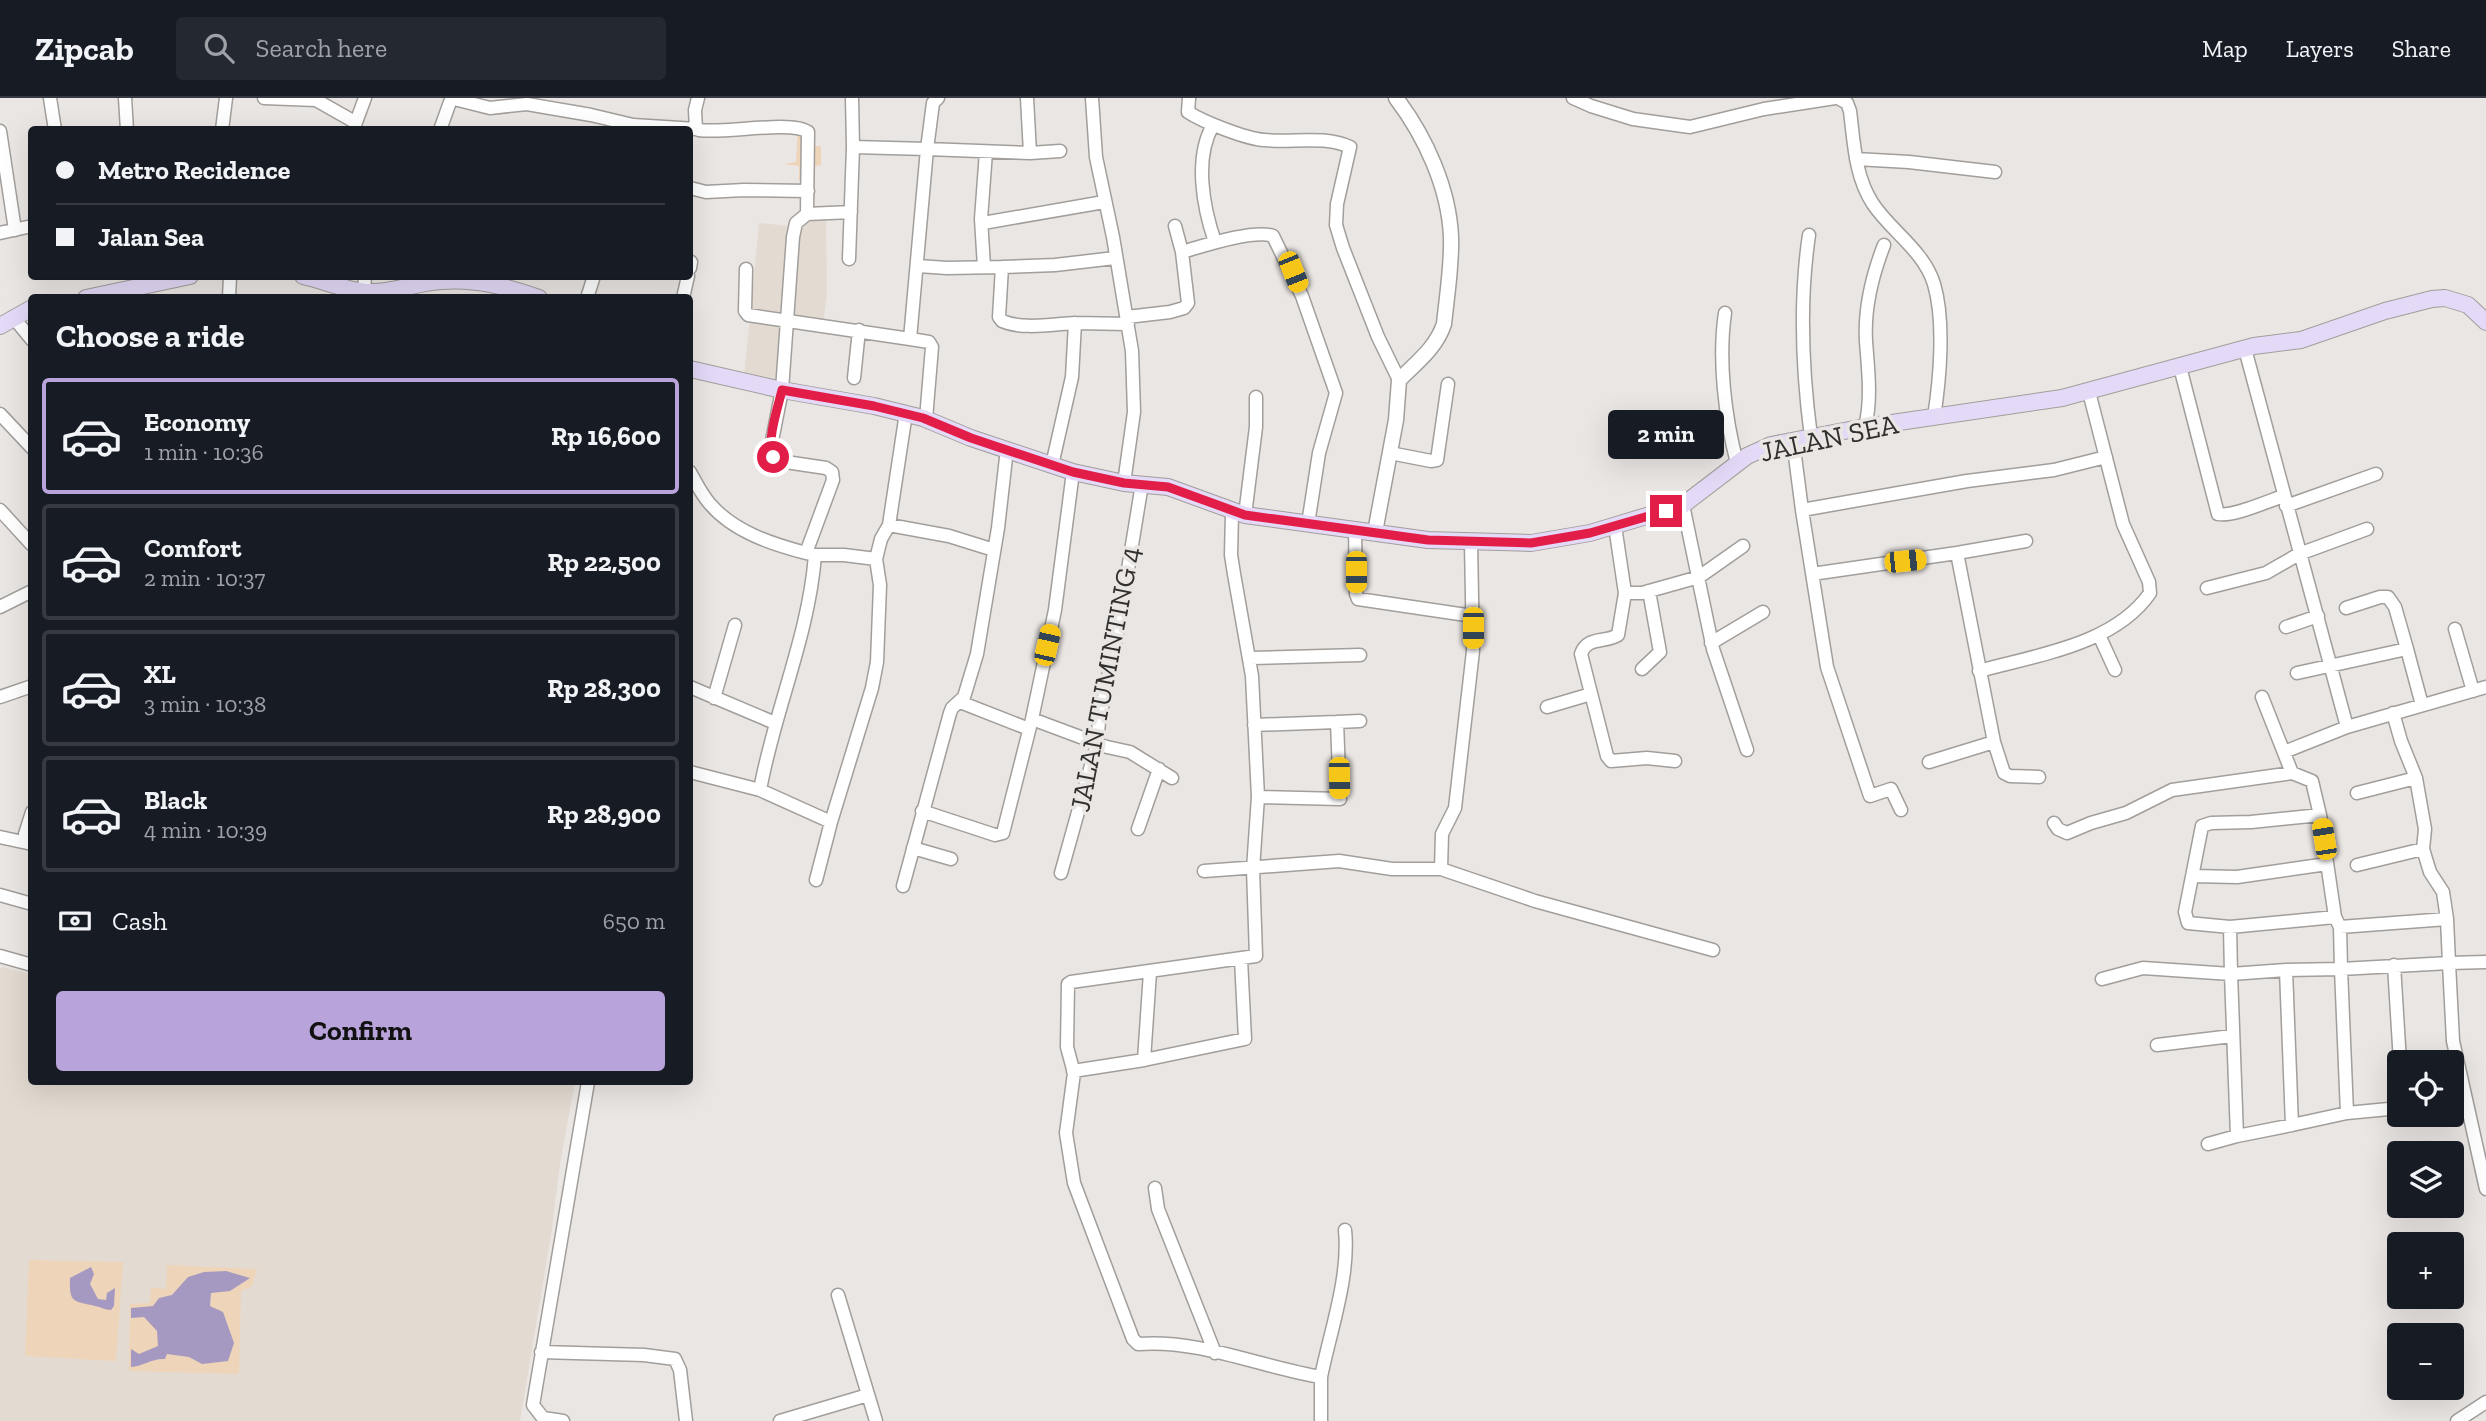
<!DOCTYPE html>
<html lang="en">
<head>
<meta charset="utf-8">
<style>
	body { margin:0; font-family:"Zilla Slab",serif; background:#242831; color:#f1f3f6; height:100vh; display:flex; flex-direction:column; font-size:26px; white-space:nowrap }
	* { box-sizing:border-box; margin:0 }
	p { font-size:23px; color:#9ea1a6 }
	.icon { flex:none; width:38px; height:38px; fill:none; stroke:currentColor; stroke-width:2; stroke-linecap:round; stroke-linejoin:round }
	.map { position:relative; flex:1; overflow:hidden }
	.side { position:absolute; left:28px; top:196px; width:665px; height:791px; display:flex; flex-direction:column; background:#171b24; border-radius:7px; box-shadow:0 7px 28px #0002 }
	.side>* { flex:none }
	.banner { position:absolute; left:28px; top:28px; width:665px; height:154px; border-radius:7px; box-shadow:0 7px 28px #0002; display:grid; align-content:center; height:154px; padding:0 28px; background:#171b24 }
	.controls { position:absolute; left:2387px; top:952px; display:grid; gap:14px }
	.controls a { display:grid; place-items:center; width:77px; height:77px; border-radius:7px; background:#171b24; box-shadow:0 7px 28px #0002; font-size:35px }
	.end { position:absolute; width:32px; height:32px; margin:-16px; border:9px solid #e11d48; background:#fff; box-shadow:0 0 0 4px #fff }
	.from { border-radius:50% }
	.bubble { position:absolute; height:49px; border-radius:7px; background:#171b24; box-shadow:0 7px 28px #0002; font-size:23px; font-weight:800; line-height:49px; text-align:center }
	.car { position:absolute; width:21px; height:42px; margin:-21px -10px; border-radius:9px; box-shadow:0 0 5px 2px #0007; background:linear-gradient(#f5c518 24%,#345 0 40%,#f5c518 0 76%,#345 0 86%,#f5c518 0) }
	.banner b { display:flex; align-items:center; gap:24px; height:66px; font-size:26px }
	.banner b+b { border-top:2px solid #363941 }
	.banner i { width:18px; height:18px; background:#f1f3f6 }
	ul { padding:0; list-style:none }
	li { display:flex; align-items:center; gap:21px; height:116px; margin:0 14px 10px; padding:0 14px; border:4px solid #363941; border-radius:7px }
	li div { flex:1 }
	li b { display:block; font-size:26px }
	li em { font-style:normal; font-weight:800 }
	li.on { border-color:#b8a3db }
	li>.icon { width:63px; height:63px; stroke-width:1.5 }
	h2 { padding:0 28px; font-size:32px; line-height:84px }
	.pay { display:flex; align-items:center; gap:18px; height:77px; padding:0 28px; font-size:26px }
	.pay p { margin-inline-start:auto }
	.primary-button { display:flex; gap:14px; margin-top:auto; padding:14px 28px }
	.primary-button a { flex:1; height:80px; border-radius:7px; background:#b8a3db; color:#111; font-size:28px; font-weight:800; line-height:80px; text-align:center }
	header { display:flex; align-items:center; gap:42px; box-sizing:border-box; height:98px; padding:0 35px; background:#171b24; border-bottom:2px solid #363941 }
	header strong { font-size:33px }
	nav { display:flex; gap:38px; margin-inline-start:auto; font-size:24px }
	.search { width:490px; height:63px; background:#242831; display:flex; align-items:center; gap:18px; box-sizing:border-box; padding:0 24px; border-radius:7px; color:#9ea1a6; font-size:26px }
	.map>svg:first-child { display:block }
</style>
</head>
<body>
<header>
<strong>Zipcab</strong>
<div class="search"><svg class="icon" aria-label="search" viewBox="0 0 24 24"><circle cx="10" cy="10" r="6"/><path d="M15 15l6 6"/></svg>Search here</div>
<nav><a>Map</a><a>Layers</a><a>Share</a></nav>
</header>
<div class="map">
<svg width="2486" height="1323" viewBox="0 0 2486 1323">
	<rect width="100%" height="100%" fill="#eae6e3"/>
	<!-- built -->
	<path fill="#e3dbd2" d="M826,118L827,198L823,225L787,221L783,290L744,280L759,125L789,128L809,124L811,119Z
		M3,869L31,876L32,984H575L560,1066L551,1138L520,1323H0V871Z"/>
	<!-- green -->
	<path fill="#eed4b8" d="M798,31H814L815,48H821V67L804,70V82H799V68L784,66L796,64Z
		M29,1162L123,1164L116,1263L25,1258Z
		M167,1167L257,1171L252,1188L241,1193L239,1276L129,1273L130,1206L150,1205L151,1190L166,1191Z"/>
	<!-- water -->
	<path fill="#a599c1" d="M91,1169L94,1176L90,1186L98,1201L106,1202L107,1195L115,1190L114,1208L111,1212C105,1212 101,1209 95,1208C73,1203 69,1205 70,1180Z
		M226,1173L250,1180L230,1193L211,1195L210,1208L223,1214L234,1245L228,1263L202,1266L189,1259L167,1256L165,1261C152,1260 144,1268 131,1269V1251L139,1256L158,1248L157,1233L144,1219L131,1220V1210L153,1208L159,1200L172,1197L188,1179L204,1174Z"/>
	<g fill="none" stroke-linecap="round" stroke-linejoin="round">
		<!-- minor casing -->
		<g stroke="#a19e9b" stroke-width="15">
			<path id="minor" d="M50,0L55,32
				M125,0L127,32
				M264,0L316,2L353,23L356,32
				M698,0L695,12L696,31L699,32C724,36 791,22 808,34L807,116L796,125L793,139L782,292L770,353L773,359L779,363L826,370L832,374L833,382L806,455L815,457C809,537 774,614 760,692L831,724L872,590L877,564L880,487L876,461L881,441L889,427L906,315
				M852,0L853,49
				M1027,0L1030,55L1060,53
				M1092,0L1096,59L1113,139L1132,253L1134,314L1124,385
				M1189,0L1188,14C1203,24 1247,41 1264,42C1292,45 1324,37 1350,49L1337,106L1336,127L1343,150L1378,239L1399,282
				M1573,0L1591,8L1633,21L1690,29L1764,11L1835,0
				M1838,0L1847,5L1850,13C1854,45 1855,79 1873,106C1891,133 1924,153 1934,186C1945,223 1940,281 1934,319
				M355,27L365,0
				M1213,27C1194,60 1203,109 1215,144
				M222,32L226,0
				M440,32L450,4L454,1L490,10L527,6L591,17L633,27L696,31
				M0,33L15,132
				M986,54L981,121L983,125L1104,104
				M1856,61L1909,64L1995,74
				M690,90L706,94L744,92L808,93
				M807,116L851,114
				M981,121L984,169
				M1175,128L1182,154
				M0,135L32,128
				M1809,137C1799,204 1802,271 1811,339
				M849,161L853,49L927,51L933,5L938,0
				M918,168L947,170L1002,169
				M690,170L691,164
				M746,171L745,213L748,217L910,241L927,51L1030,55
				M364,193L365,178
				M229,200L230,178
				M587,200L594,178
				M683,200L688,178
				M1725,215C1718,262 1725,319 1737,365
				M13,219L32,242
				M1127,219L1170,214L1184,210L1188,205L1182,154C1203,148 1254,131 1273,138L1302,198L1336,295L1319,355L1308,426
				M1075,225L1128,226
				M910,241L929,244L932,249L926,321
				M2245,251L2347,629L2486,589
				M2180,269L2218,416C2234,419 2267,403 2284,398
				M854,280L859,232
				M0,316L32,350
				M1865,329C1872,301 1868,271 1866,243C1864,209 1872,178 1884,147
				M1793,343L1802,412L1967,383L2054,372L2106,359
				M1390,355L1431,363L1437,362L1448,286
				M1052,367L1072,279L1075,225C1053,226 1023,232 1002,223L999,219L1002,169L1055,167L1115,160
				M690,374C696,385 702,397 710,406C734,434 772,446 806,455
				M1683,407L1713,551L1747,652
				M2286,408L2376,376
				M0,412L32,447
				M1802,412L1827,569L1870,698L1891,691L1901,712
				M1232,414L1231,457L1234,476L1252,578L1258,699L1253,771L1256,858L1071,884L1068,886L1067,949L1074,975L1066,1035L1074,1085L1133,1241L1138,1246C1200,1241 1260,1269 1321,1279C1330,1234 1350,1178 1345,1132
				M1245,417L1256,329V299
				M889,427L949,438L994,452
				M1615,428L1625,495H1642L1699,479L1743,448
				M1355,431L1356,496L1358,501L1473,518
				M1471,445L1473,553L1455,710L1442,736L1441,771L1535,803L1713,852
				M1957,455L2026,443
				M815,457H844L876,461
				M1812,476L1957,455L1994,644L2004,675L2010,678L2039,679
				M2207,490L2266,475L2299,456L2367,431
				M1625,495L1618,537C1605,545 1587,538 1581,556L1607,658L1611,663L1647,660L1675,663
				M0,509L32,493
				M2346,510L2380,499H2388L2395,509L2407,551
				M2286,529L2318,518
				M2455,531L2473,593
				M2099,537L2115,572
				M1711,545L1763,514
				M1250,560L1360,557
				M1642,571L1660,554L1649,493
				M1979,573C2036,557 2114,547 2150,495L2149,484L2123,426L2089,294
				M2297,575L2407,551L2422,607
				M690,589L775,625
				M0,599L32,588
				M2262,599L2292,675L2312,683L2320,717
				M714,600L735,527
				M960,604L1029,631
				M1547,609L1591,596
				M2393,615L2401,643L2416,680L2425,731L2423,751L2430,774L2443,794L2447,821
				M1032,621L1107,649L1130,654L1172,680
				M1254,627L1337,624
				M2284,654L2347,629
				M1929,664L1994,644
				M690,674L760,692
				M2357,695L2416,680
				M1258,699L1340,701L1337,624L1360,623
				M922,713L995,737L1003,735L1032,621L1055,512L1073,374
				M2054,725L2058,731L2067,735L2091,725L2126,715L2172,692L2292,675
				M1138,731L1159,671
				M0,739L32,746
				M31,746L25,736L32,714
				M913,750L951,761
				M2357,767L2423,751
				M1204,773L1339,763L1392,771H1441
				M1061,775L1097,646L1099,624L1120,520L1142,386
				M2193,778L2237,779L2327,766
				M816,782L831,724
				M903,788L950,615L952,610L964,599L977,556L998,430L1007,351
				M0,797L32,806
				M2335,819L2230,829L2188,825L2185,814L2202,728L2211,725L2251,724L2320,717L2335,819L2340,829L2341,871L2449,865L2447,821L2340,829
				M2230,829L2231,876L2286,872
				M0,858L32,867
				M2486,864L2449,865L2453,943L2486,1091
				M2394,867L2400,964
				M2102,881L2143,870L2231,876L2237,1038L2292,1027
				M2157,947L2232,938
				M1144,962L1245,941L1241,861
				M1073,973L1144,962L1150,874
				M2347,1015L2292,1027L2286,872L2341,871L2347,1015L2399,1010
				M2208,1046L2237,1038
				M1155,1090L1158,1111L1215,1255
				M838,1197L876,1323
				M541,1254L644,1257L675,1261L680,1272L686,1323
				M1321,1279V1323
				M563,1323L543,1320L533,1307L588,984
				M780,1323L868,1297
				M2457,1323L2486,1304"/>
		</g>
		<!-- tertiary casing -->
		<g stroke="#a19e9b" stroke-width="17">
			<path id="tertiary" d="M1375,434L1396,322L1399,282C1417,264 1436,250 1444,226C1447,197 1452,167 1451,139C1449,90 1425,38 1396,0"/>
		</g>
		<!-- secondary casing -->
		<g stroke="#a19e9b" stroke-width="18">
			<path id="secondary" d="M303,178C325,183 349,194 372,194C396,194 418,184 442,183C476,180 507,189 539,200
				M86,200L190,178
				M0,228L32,210
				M690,271L782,292L874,308L923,320L971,340L1073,374L1124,385L1168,389L1245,417L1428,442L1531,445L1590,435L1683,407L1747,358L1771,347L1865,329L2062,300L2254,248L2301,242L2385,213L2432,201L2445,200L2468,207L2486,224"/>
		</g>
		<!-- minor -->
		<use href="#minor" stroke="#fff" stroke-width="12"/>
		<!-- tertiary -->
		<use href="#tertiary" stroke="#fff" stroke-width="14"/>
		<!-- secondary -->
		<use href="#secondary" stroke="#e4d9f7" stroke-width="16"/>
	</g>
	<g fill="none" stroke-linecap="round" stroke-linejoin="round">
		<!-- route -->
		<path stroke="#e11d48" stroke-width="9" d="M773,359C766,344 778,309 782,292L874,308L923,320L971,340L1073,374L1124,385L1168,389L1245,417L1428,442L1531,445L1590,435L1666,413"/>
	</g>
	<g text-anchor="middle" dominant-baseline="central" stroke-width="7" stroke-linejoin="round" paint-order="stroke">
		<!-- street labels -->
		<g font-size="28" fill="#32302f" stroke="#eae6e3">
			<text transform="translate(1829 340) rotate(-12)">JALAN SEA</text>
			<text transform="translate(1105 581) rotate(-79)">JALAN TUMINTING 4</text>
		</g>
	</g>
</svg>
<div class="controls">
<a><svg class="icon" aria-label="locate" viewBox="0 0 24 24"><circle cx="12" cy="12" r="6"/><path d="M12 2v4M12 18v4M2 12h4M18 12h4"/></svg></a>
<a><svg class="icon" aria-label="layers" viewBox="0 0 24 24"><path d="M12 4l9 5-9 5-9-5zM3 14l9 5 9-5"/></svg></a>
<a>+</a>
<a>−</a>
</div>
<i class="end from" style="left:773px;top:359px"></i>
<i class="end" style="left:1666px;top:413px"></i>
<div class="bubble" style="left:1608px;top:312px;width:116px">2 min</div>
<i class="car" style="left:1293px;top:174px;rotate:158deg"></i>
<i class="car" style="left:1905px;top:463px;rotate:84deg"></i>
<i class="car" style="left:1356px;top:474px;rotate:180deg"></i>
<i class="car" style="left:1473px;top:530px;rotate:180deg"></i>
<i class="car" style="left:1047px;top:547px;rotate:13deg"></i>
<i class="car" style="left:1339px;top:680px;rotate:179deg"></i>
<i class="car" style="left:2324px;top:741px;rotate:351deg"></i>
<div class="banner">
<b><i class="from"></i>Metro Recidence</b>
<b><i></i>Jalan Sea</b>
</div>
<section class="side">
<h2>Choose a ride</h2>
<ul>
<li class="on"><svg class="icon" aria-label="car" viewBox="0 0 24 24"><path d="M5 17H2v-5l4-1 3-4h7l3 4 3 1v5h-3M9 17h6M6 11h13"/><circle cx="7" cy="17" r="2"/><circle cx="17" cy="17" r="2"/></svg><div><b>Economy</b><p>1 min · 10:36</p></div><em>Rp 16,600</em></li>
<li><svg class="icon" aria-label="car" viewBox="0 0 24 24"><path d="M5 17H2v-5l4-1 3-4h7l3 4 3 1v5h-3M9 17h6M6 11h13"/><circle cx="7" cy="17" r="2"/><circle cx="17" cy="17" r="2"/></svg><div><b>Comfort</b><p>2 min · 10:37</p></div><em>Rp 22,500</em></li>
<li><svg class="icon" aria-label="car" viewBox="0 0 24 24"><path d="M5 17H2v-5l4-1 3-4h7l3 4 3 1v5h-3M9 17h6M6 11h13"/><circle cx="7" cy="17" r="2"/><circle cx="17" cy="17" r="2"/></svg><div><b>XL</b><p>3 min · 10:38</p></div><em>Rp 28,300</em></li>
<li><svg class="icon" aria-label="car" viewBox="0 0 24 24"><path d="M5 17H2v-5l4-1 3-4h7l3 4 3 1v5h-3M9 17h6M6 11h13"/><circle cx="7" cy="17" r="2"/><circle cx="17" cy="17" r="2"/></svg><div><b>Black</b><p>4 min · 10:39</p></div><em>Rp 28,900</em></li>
</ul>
<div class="pay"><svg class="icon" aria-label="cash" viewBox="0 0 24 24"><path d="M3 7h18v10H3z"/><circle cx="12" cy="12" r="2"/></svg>Cash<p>650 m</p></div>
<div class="primary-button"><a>Confirm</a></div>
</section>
</div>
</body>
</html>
